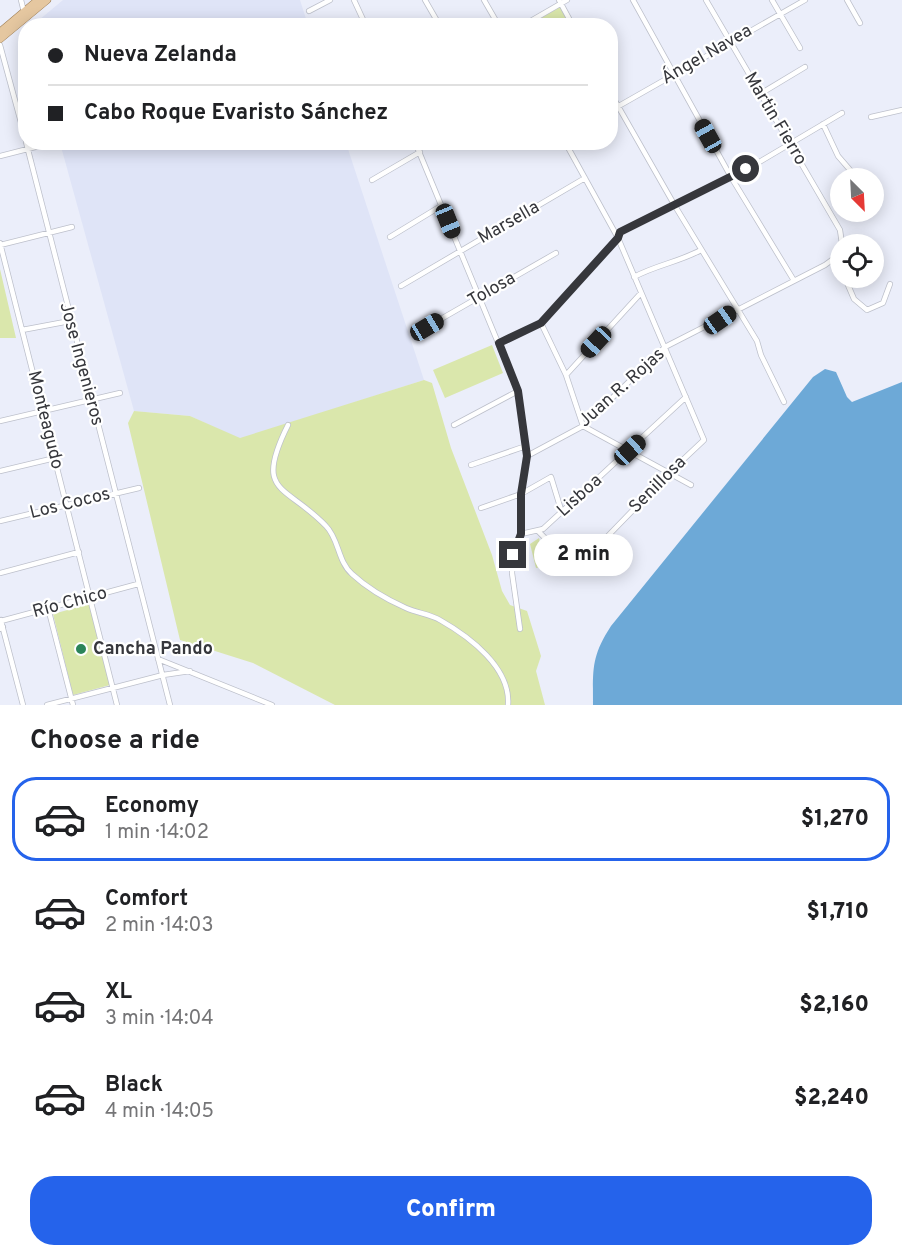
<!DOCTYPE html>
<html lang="en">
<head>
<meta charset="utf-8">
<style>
	body { margin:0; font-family:Overpass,sans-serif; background:#f2f2f2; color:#202124; height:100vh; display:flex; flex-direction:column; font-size:22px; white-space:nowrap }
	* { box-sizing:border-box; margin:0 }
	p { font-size:20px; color:#757577 }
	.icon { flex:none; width:33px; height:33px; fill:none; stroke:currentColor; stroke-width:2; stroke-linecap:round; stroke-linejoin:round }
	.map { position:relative; height:705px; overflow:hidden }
	.details { display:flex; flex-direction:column; background:#fff; flex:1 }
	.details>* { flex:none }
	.hud { position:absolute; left:18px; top:18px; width:600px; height:132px; border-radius:24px; box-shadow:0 3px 15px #0003; display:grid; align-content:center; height:132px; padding:0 30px; background:#fff }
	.needle { width:39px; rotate:156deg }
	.tools { position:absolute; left:830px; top:168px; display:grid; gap:12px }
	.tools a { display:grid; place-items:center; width:54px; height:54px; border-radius:50%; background:#fff; box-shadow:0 3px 15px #0003; font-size:30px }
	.end { position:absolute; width:27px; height:27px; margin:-14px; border:8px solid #36373c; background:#fff; box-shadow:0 0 0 3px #fff }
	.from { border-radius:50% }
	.bubble { position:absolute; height:42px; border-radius:21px; background:#fff; box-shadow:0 3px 15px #0003; font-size:20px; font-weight:800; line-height:42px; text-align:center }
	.car { position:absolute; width:18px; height:36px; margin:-18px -9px; border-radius:8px; box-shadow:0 0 4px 2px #0007; background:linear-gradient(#222 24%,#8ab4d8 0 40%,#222 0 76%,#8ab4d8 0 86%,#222 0) }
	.hud b { display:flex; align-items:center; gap:21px; height:57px; font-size:22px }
	.hud b+b { border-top:2px solid #e0e0e0 }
	.hud i { width:15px; height:15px; background:#202124 }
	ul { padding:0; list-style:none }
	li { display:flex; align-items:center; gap:18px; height:84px; margin:0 12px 9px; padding:0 18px; border:3px solid transparent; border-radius:24px }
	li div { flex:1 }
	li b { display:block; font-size:22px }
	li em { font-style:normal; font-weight:800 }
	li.on { border-color:#2563eb }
	li>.icon { width:54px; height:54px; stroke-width:1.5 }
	h2 { padding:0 30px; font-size:27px; line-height:72px }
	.primary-button { display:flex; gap:12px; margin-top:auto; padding:12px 30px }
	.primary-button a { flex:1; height:69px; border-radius:24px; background:#2563eb; color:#fff; font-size:24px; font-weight:800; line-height:69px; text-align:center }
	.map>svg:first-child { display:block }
</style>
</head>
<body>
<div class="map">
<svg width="902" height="705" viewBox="0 0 902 705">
	<rect width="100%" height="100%" fill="#ebeefa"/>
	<!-- built -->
	<path fill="#dfe4f7" d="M63,0H300L308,25H33Z
		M60,143H346L424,380L240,439L190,416L134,411Z"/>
	<!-- green -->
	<path fill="#dae7ac" d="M560,7L570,25H538L536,21Z
		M0,269L16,338H0Z
		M492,345L503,373L445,398L433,370Z
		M424,380L432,383L451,448L492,555L502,591L510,605L527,611L541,656L536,671L545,705H335L253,663L180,640L128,423L134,411L190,416L240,438Z
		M539,538L545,566L536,568L530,544Z
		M89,604L110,685L73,695L53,614Z"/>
	<!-- water -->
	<path fill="#6da9d7" d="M825,369L836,372L847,397L852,402L902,382V705H593C593,669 591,657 611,626L813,377Z"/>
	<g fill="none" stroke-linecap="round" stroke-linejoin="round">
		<!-- street casing -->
		<g stroke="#bdc0cb" stroke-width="6">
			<path id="street" d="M21,0L24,12
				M354,0L366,26
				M425,0L440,26
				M484,0L499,26
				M559,0L573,26
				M633,0L731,177L793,279
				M706,0L840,230L842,244
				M772,0L800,48
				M847,0L860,23
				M309,11L330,0
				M522,26L567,0
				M0,45L26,141
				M610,92L675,206L757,341L761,355L784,402
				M760,94L805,67
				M610,111L805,0
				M871,117L902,110
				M823,124L838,156L857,178
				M26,142L170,705
				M415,142L518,391L527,456L521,494V534L513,555L512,573L520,629
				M0,156L51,143
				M372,180L420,152
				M390,237L441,206
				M0,243L117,705
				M0,245L72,227
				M836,257L840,266
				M634,277C656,265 679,262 701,250
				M845,278L854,299L867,310L883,303L890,284
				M401,286L585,178
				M541,323L566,375L583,426L691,485
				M427,327L556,253
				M22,330L70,321
				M499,343L541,323L618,238L619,232L761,161L842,113
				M566,375L641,293
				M0,421L120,393
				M288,425C253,495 286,484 326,526C339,539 338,562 352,574C366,587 388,600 406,608C417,613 430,614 440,620C470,637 511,668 508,705
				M454,425L518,391
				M527,456L583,426L665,347L825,265L836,257L840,250
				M471,465L526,446
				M0,471L55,458
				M481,508L521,494L551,477L562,513
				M0,521L139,488
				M539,532C554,550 582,555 602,542L670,472L704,440L618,238L565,142
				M521,534L543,529L686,397
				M0,573L79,552
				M48,608L73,705
				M158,659L272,705
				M23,705L1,621L138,584
				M47,705L163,675L190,671"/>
		</g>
		<!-- secondary casing -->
		<g stroke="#bdc0cb" stroke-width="8">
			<path id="secondary" d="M0,622L1,621
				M0,628L2,627"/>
		</g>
		<!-- primary casing -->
		<g stroke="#9d7d53" stroke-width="8">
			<path id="primary" d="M0,32L38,0
				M0,39L47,0"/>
		</g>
		<!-- street -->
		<use href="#street" stroke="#fff" stroke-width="4.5"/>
		<!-- secondary -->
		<use href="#secondary" stroke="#fff" stroke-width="6"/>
		<!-- primary -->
		<use href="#primary" stroke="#e5c7a0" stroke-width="7"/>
	</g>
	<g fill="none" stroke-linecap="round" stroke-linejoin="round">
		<!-- route -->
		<path stroke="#36373c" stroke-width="8" d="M513,555L521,534V494L527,456L518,391L499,343L541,323L618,238L620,232L746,169"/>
	</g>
	<!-- markers -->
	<circle fill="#2c8459" stroke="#fff" stroke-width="2" cx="81" cy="649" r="6"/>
	<g text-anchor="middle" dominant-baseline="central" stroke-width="4.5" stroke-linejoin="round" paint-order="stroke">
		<!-- street labels -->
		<g font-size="18" fill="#36373c" stroke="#fff">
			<text transform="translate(707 55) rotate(-30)">Ángel Navea</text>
			<text transform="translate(775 119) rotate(59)">Martin Fierro</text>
			<text transform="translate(509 223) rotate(-30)">Marsella</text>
			<text transform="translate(492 290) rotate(-30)">Tolosa</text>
			<text transform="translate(81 364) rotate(75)">Jose Ingenieros</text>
			<text transform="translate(622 388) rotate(-42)">Juan R. Rojas</text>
			<text transform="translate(45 420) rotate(76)">Monteagudo</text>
			<text transform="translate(658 485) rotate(-45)">Senillosa</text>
			<text transform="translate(580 496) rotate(-42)">Lisboa</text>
			<text transform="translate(70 504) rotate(-14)">Los Cocos</text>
			<text transform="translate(70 603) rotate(-15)">Río Chico</text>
		</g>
		<!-- poi labels -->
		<g font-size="18" font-weight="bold" fill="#36373c" stroke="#fff" text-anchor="start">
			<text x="93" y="649">Cancha Pando</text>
		</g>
	</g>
</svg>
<div class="tools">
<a><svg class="needle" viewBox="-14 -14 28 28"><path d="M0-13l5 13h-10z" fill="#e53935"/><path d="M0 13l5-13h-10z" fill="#757577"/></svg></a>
<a><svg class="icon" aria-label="locate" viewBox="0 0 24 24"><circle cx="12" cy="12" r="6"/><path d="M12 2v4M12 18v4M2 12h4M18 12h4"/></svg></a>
</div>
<i class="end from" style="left:746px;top:169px"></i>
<i class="end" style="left:513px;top:555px"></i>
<div class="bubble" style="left:534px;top:534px;width:99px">2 min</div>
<i class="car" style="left:708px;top:136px;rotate:331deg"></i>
<i class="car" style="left:448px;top:221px;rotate:158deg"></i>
<i class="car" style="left:720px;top:320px;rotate:55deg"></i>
<i class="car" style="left:427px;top:327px;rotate:59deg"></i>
<i class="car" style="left:596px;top:342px;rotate:223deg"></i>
<i class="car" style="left:630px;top:450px;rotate:47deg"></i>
<div class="hud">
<b><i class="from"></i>Nueva Zelanda</b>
<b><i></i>Cabo Roque Evaristo Sánchez</b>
</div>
</div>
<section class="details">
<h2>Choose a ride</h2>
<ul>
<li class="on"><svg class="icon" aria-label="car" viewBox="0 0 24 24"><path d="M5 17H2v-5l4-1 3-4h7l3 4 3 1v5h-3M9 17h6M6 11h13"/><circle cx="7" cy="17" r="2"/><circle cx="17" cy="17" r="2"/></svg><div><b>Economy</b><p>1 min · 14:02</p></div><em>$1,270</em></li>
<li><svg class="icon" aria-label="car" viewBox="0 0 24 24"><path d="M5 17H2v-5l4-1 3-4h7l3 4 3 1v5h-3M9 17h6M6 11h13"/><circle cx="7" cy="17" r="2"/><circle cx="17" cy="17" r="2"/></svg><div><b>Comfort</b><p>2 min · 14:03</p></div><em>$1,710</em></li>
<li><svg class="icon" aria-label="car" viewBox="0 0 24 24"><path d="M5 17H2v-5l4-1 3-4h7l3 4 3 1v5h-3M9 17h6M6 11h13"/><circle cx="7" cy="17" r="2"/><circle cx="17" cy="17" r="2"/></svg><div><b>XL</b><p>3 min · 14:04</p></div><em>$2,160</em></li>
<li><svg class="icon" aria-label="car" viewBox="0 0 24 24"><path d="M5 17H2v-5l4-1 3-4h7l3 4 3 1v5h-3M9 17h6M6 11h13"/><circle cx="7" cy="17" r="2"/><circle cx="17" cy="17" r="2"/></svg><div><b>Black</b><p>4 min · 14:05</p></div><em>$2,240</em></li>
</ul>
<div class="primary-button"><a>Confirm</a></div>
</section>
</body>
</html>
